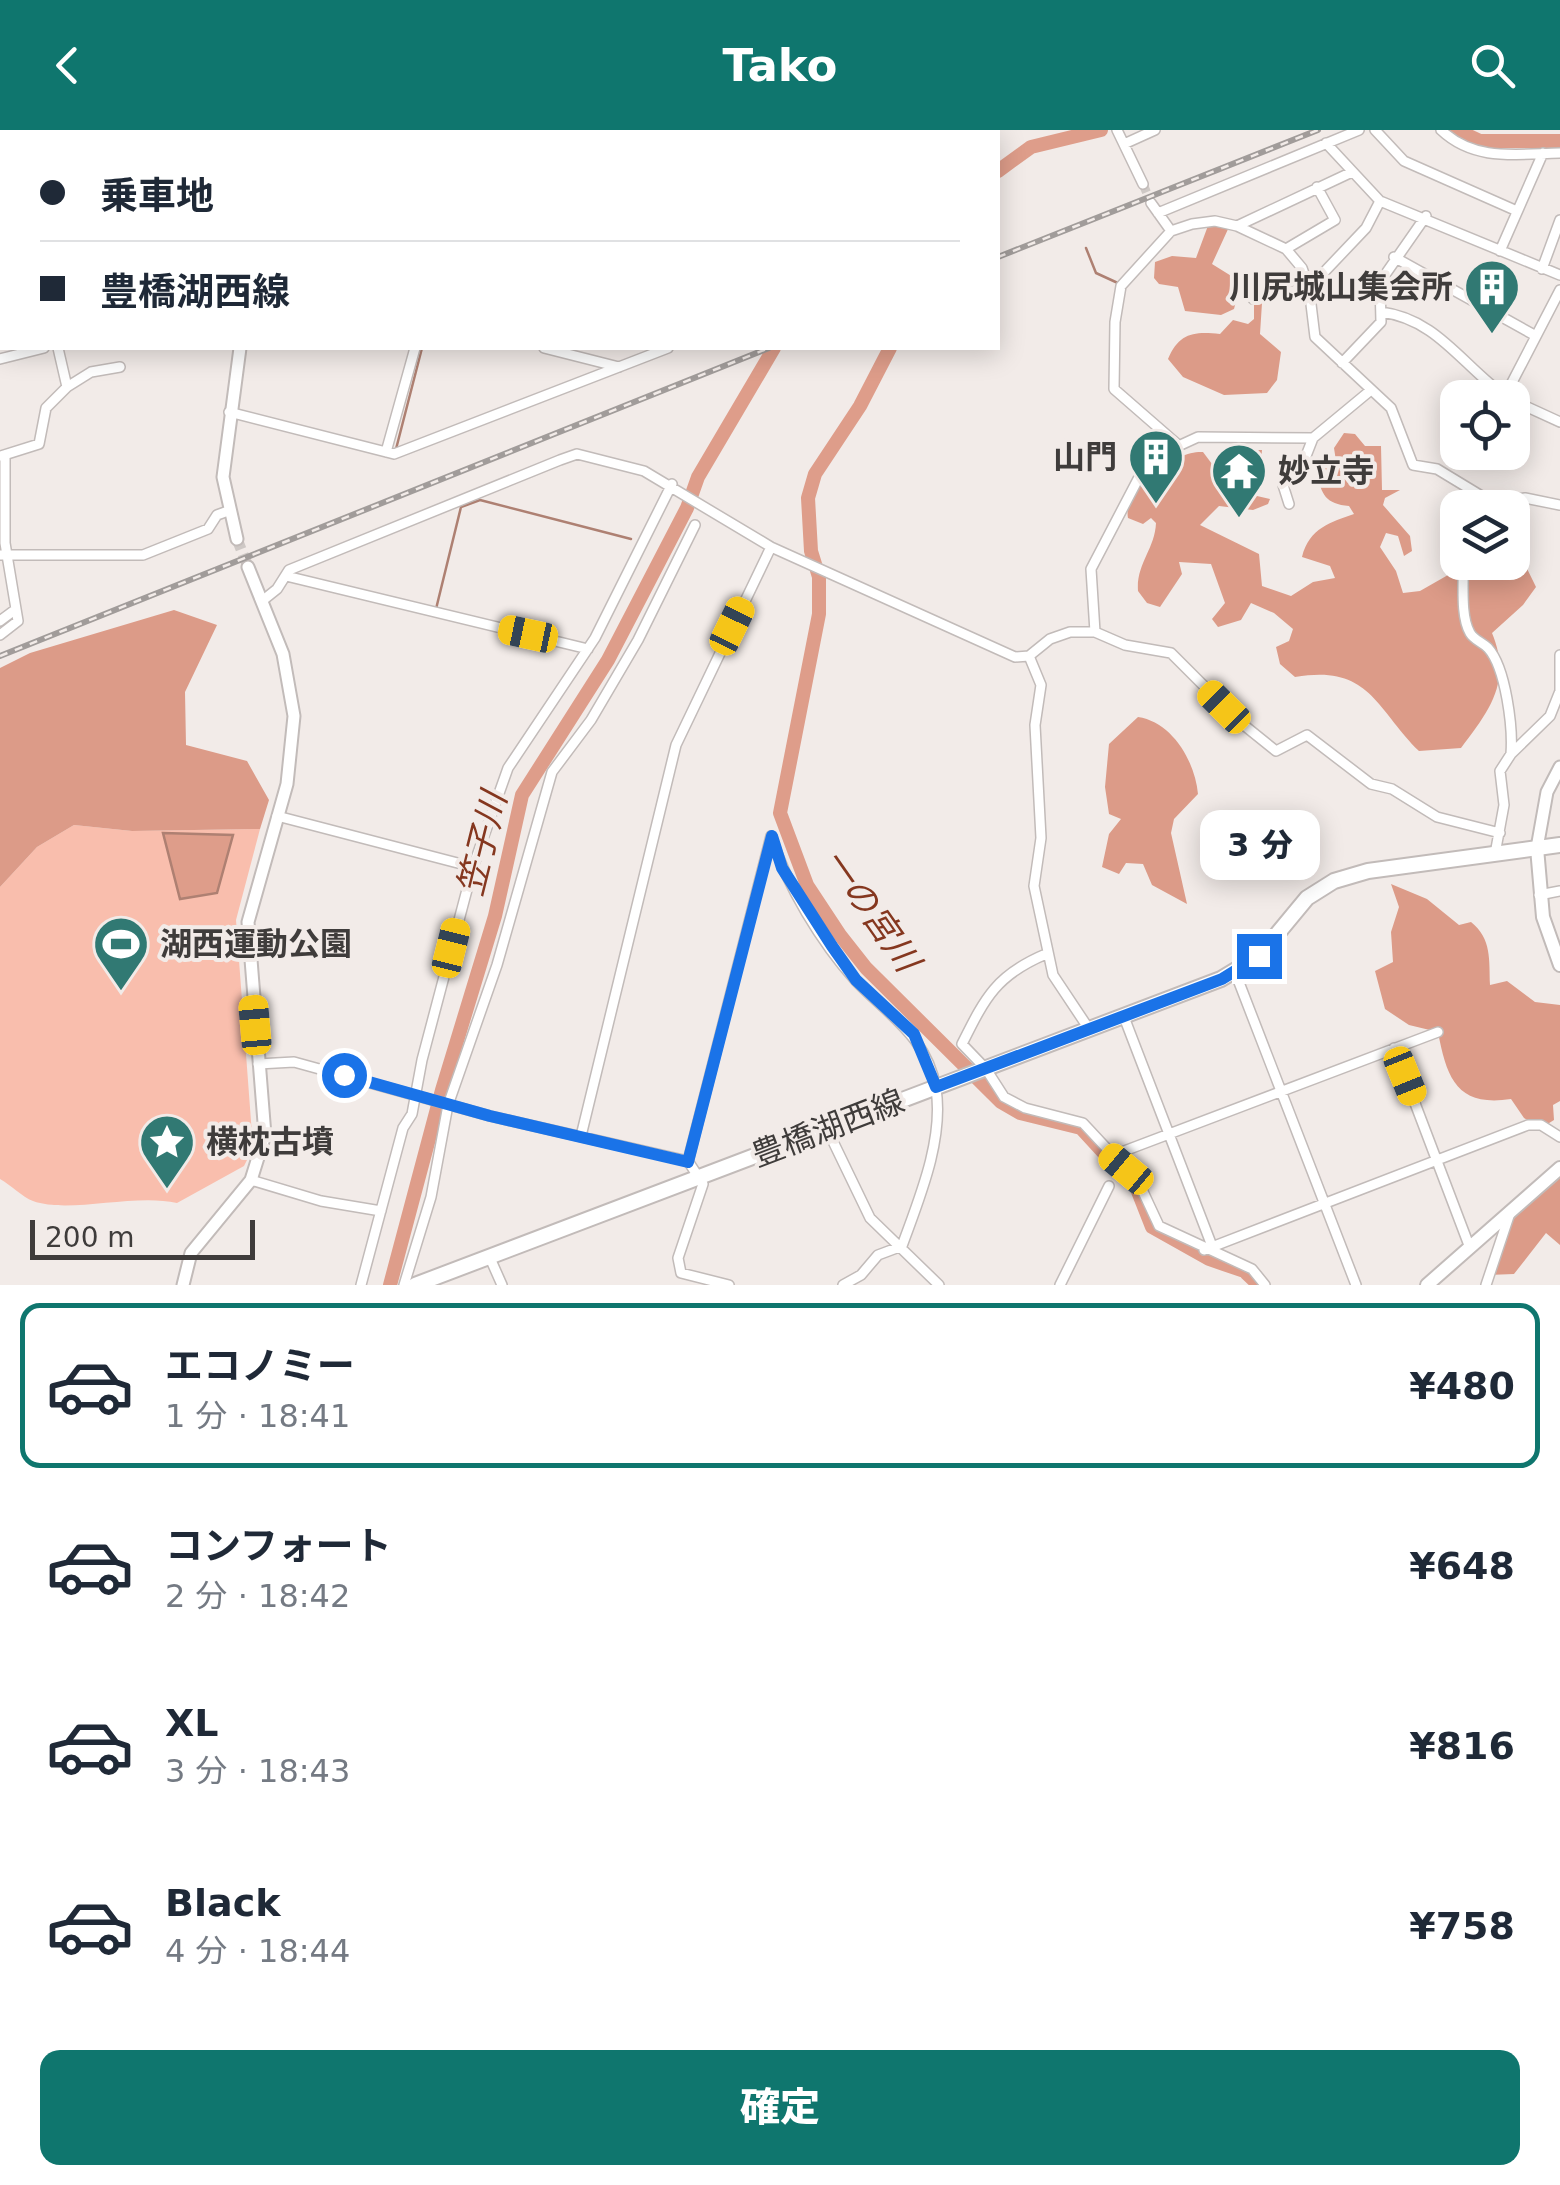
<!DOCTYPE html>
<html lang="ja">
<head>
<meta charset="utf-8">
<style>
	body { margin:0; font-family:"DejaVu Sans","Noto Sans JP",sans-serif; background:#f6f6f7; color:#1f2937; height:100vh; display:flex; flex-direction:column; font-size:38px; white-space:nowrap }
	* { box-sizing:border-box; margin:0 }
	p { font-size:32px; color:#747a83 }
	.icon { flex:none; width:55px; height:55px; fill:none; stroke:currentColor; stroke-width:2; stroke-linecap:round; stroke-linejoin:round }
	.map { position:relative; height:1155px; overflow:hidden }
	.panel { display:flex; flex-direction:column; background:#fff; flex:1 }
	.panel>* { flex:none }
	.banner { position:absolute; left:0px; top:0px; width:1000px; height:220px; box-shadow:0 5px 25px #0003; display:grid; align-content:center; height:220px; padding:0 40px; background:#fff }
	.tools { position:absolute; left:1440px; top:250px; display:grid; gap:20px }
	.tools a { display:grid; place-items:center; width:90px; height:90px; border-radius:20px; background:#fff; box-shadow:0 5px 25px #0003; font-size:50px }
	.scale { position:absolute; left:30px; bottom:25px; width:225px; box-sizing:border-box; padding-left:10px; border:5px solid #3f3c3b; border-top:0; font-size:28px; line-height:35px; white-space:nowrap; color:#3f3c3b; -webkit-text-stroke:8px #f2ebe8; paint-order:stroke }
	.end { position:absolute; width:45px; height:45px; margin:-22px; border:12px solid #1a73e8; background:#fff; box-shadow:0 0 0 5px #fff }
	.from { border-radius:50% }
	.bubble { position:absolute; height:70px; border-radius:20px; background:#fff; box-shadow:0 5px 25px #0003; font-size:32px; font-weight:800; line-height:70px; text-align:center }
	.car { position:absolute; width:30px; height:60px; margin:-30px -15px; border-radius:12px; box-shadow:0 0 8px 2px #0007; background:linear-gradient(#f5c518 24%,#345 0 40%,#f5c518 0 76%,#345 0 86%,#f5c518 0) }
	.banner b { display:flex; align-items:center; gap:35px; height:95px; font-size:38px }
	.banner b+b { border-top:2px solid #e0e1e3 }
	.banner i { width:25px; height:25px; background:#1f2937 }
	ul { padding:18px 0 0; list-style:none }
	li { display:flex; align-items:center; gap:30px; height:165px; margin:0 20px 15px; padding:0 20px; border:5px solid transparent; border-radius:20px }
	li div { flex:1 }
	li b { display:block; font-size:38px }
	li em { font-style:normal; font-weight:800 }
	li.on { border-color:#0f766e }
	li>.icon { width:90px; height:90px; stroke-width:1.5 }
	.cta { display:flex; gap:20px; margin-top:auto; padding:20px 40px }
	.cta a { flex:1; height:115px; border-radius:20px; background:#0f766e; color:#fff; font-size:40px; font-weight:800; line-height:115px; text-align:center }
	header { display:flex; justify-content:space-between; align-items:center; height:130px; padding:0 40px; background:#0f766e; color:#fff; font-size:45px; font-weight:800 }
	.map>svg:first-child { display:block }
</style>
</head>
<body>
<header><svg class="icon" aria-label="back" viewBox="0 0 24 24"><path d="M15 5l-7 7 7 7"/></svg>Tako<svg class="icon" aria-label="search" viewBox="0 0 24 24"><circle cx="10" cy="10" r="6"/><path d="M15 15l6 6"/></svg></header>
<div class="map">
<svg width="1560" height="1155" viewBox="0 0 1560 1155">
	<rect width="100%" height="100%" fill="#f2ebe8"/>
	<!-- green -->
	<path fill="#f9bead" d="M74,695L132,701L260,699L236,790L253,1018L244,1036L177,1073C134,1063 69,1084 33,1071C22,1067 11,1055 0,1049V757L37,717Z"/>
	<!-- forest -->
	<path fill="#dc9b88" d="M0,0H117L2,2L0,180Z
		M1209,93L1229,97L1212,134L1241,152L1234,179L1221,185L1185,181L1178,157L1159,154L1154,148L1155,132L1172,126L1196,128Z
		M1262,173L1260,204L1281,222L1277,250L1267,263L1224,265L1183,247L1168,229C1179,203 1194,201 1220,204L1233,190L1248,194L1254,189V174Z
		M1344,303L1355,304L1365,316H1381L1382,360H1400L1385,368L1383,375L1410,406L1412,421L1404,426L1398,406L1386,403L1380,417L1396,441L1403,463L1420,461L1455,441L1449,395L1457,381L1458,432H1512L1513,410L1536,457L1523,475L1492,503C1512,551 1490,580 1461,618L1419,621C1375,577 1369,534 1295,547L1280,534L1276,517L1289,511L1293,499L1274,483L1251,473L1241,490L1218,497L1212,489L1225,473L1211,434L1179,432L1182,444L1160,477L1147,473L1138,461C1136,434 1155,419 1156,393L1151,388L1143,394L1128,388C1122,357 1176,320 1203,322L1215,338L1239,339L1255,320H1262L1260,343L1249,357L1257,366L1270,369L1268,374L1253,380L1219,376L1200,395L1259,424L1262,456L1291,466L1313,452L1335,448L1330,436L1302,427C1309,398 1331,392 1354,384L1349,376C1326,374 1321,365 1317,342L1336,331L1334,318Z
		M174,480L217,495L185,562L186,615L247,631L269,670L260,699L132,701L74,695L37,717L0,757V538L30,523Z
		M1138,587C1172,592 1195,631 1198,664L1174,689L1171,703L1187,774L1152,755L1143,734L1126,733L1119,744L1102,737L1109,704L1121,689L1109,684L1105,657L1109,614Z
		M1391,754L1427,769L1459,795L1471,792C1492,809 1489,830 1490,855L1507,851L1535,872L1560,875V971L1553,975L1554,990L1541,998L1524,988L1511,969C1458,977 1447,950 1438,902L1409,895L1385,879L1375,841L1393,832L1391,802L1399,777Z
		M1560,1038V1115L1546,1103L1514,1144L1488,1145L1512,1076Z"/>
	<!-- water -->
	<path fill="#de9d8a" stroke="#ae8072" stroke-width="2.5" d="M163,703L233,705L217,763L180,769Z"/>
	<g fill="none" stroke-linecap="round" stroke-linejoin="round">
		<!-- stream -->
		<path stroke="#ae8072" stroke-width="2.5" d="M477,2V0
			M1086,118L1096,143L1120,154
			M396,319L422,218
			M436,479L461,377L480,370L631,409"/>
		<!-- river -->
		<path stroke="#de9d8a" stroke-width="14" d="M1456,0L1480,11H1560
			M861,2V0
			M998,41L1031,17L1101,0
			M890,218L860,276L815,344L808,368L811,421L819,447V484L780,683L807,755L840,805L866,838L1001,972L1020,983L1081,998L1137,1059L1152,1097L1209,1129L1244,1141L1259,1155
			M390,1155L442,960L495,786L522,665L608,530L687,378L698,347L774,218"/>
		<!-- minor-tunnel -->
		<path stroke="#cec8c5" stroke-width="9" stroke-dasharray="9 4.5" stroke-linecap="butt" d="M1143,54L1151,73"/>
		<!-- tertiary-tunnel -->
		<path stroke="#cec8c5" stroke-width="11" stroke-dasharray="11 5.5" stroke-linecap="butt" d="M237,409L248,437"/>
		<!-- minor casing -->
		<g stroke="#c2bbb9" stroke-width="12">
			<path id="minor" d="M684,0V2
				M1117,0L1143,54
				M1375,0L1404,31L1517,81
				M1441,0C1475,32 1517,24 1560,23
				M470,2V0
				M1326,13L1380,71L1560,145
				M1124,14L1155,0
				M1151,73L1171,101
				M1158,83L1359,0
				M1237,96L1352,42
				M1286,119L1335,90L1317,57
				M1500,121L1543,23
				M1394,127L1536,206
				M1542,139L1560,90
				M1309,158L1366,98L1380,71
				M1253,169L1265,158L1305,147
				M1381,182C1438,189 1463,237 1508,268
				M544,218L619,237
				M0,229L44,218
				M1342,233L1381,192L1380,152L1426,86
				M67,257L91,242L120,237
				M1505,266L1560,160
				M1512,270L1560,292
				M229,282L394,324L668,218
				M1176,313L1114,259L1115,192L1121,156L1171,101L1192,94L1215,91L1237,96L1286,119L1302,138L1309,158L1315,207L1391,278L1413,335L1437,339L1493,373L1525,368L1560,375
				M386,322L415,218
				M1,326L39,314L46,278L67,257L58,218
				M1289,374L1283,355L1304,331L1313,308
				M0,425H143L208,399L217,385L228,381
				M1463,432C1464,452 1460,486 1470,503C1474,510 1482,512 1488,518C1506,538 1513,598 1511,624
				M286,446L588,519
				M262,471L277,459L289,440L560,330L577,324L644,341L771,417L1015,527L1029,526L1050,509L1070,502H1095L1125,515L1171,523L1240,592L1276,621L1307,605L1371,654L1392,659L1437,687L1500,703
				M0,491L16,479
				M1095,502L1091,439L1148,330L1198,307L1313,308L1371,260
				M0,505L18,491L5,413V325
				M1029,526L1041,555L1035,595L1041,708L1034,756L1053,845L1089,899
				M277,686L473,737
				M771,706C787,756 821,812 856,851C889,885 928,908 936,959C944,1010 919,1069 902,1116L878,1125L861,1145L843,1155
				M1495,724L1504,675L1500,641L1511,624L1550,586L1560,561V525
				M1539,765L1560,761
				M1046,824C996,845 985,868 962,914L986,939L1004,967L1025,978L1083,993L1139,1053L1159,1096L1252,1139L1265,1155
				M1235,842L1356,1155
				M1124,887L1212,1116
				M1394,918L1470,1118
				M258,934L294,932L490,986L688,1031L703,1054L678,1128L681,1143L729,1155
				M827,999L870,1088L939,1155
				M581,1006L676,615L771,417
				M1111,1026L1438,902
				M688,1031L771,706
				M251,1050L321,1071L381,1081
				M1204,1120L1528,995H1541L1560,1007
				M490,1128L502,1155
				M361,1155L403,998L412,984L422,930L473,737L508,638L595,508L672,354
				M404,1155L431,1067L448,975L497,835L552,642L591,590L638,510L695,395
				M1060,1155L1109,1056
				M1486,1155L1510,1083"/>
		</g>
		<!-- tertiary casing -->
		<g stroke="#c2bbb9" stroke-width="15">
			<path id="tertiary" d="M304,2V0
				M237,409L223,347L240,218
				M1537,718L1547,662L1560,637
				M183,1155L191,1123L251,1050L265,1005L248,792L287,654L294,586L283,524L248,437"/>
		</g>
		<!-- secondary casing -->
		<g stroke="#c2bbb9" stroke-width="16">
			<path id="secondary" d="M1537,718L1543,787L1560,835
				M1427,1155L1560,1038"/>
		</g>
		<!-- primary casing -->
		<g stroke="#c2bbb9" stroke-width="18">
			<path id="primary" d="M415,1155L1221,849L1259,826L1307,768L1334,751L1368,741L1560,715"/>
		</g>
		<!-- minor -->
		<use href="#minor" stroke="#fff" stroke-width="9"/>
		<!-- tertiary -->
		<use href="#tertiary" stroke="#fff" stroke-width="11"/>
		<!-- secondary -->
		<use href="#secondary" stroke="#fff" stroke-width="12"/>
		<!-- primary -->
		<use href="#primary" stroke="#fff" stroke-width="14"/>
		<!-- rail casing -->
		<g stroke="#a19c9a" stroke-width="6">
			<path id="rail" d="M998,127L1318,0
				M0,526L769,218"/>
		</g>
		<!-- rail -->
		<use href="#rail" stroke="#f2ebe8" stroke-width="2.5" stroke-dasharray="8" stroke-linecap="butt"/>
	</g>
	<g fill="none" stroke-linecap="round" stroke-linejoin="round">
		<!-- route -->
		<path stroke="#1a73e8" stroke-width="12" d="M344,945L490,986L688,1032L772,706L782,738L832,816L856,850L914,904L936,957L1222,849L1259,826"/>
	</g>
	<!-- icons -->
	<defs>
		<g id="building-pin" transform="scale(2.875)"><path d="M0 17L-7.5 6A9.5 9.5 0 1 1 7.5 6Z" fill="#317973" stroke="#f2ebe8"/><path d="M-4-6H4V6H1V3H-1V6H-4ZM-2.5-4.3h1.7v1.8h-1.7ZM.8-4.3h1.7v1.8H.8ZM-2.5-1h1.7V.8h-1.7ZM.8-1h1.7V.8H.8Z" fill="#fff"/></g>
		<g id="temple-pin" transform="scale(2.875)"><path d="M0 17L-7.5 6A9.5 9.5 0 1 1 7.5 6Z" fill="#317973" stroke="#f2ebe8"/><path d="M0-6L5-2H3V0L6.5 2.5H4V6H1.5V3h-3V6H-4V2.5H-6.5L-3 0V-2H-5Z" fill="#fff"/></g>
		<g id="stadium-pin" transform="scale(2.875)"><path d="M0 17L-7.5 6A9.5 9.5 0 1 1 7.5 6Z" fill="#317973" stroke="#f2ebe8"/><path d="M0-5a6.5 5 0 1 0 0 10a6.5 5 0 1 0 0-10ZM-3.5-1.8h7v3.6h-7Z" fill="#fff"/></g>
		<g id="sight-pin" transform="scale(2.875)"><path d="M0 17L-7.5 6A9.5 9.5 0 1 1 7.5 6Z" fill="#317973" stroke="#f2ebe8"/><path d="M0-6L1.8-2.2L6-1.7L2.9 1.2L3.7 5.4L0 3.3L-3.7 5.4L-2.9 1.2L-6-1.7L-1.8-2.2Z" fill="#fff"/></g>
	</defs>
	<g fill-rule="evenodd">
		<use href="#building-pin" x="1492" y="157"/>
		<use href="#building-pin" x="1156" y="327"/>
		<use href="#temple-pin" x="1239" y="341"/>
		<use href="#stadium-pin" x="121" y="814"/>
		<use href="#sight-pin" x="167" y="1012"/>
	</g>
	<g text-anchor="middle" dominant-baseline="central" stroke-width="8" stroke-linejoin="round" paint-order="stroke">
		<!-- poi labels -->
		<g font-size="32" font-weight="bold" fill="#3f3c3b" stroke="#f2ebe8" text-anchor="start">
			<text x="1453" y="157" text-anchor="end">川尻城山集会所</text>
			<text x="1117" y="327" text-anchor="end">山門</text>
			<text x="1278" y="341">妙立寺</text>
			<text x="160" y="814">湖西運動公園</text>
			<text x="206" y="1012">横枕古墳</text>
		</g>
		<!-- street labels -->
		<g font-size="32" fill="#3f3c3b" stroke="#f2ebe8">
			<text transform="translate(828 998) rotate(-21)">豊橋湖西線</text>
		</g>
		<!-- water labels -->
		<g font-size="35" font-style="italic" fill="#85371f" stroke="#f2ebe8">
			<text transform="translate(482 714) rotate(-76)">笠子川</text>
			<text transform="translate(871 780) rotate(55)">一の宮川</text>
		</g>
	</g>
</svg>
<div class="tools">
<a><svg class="icon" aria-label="locate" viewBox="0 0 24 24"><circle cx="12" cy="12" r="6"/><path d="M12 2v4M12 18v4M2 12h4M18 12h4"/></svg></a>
<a><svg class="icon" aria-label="layers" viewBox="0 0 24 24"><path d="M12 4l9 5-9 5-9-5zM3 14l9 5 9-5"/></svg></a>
</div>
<div class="scale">200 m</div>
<i class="end from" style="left:344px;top:945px"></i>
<i class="end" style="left:1259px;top:826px"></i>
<div class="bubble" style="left:1200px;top:680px;width:120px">3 分</div>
<i class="car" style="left:732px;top:496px;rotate:26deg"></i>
<i class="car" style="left:528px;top:504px;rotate:282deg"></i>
<i class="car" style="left:1224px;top:577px;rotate:315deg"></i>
<i class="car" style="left:451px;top:818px;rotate:14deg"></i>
<i class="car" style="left:255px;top:895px;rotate:355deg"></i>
<i class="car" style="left:1405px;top:946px;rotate:158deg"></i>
<i class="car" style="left:1126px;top:1039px;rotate:310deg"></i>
<div class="banner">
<b><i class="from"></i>乗車地</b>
<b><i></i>豊橋湖西線</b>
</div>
</div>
<section class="panel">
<ul>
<li class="on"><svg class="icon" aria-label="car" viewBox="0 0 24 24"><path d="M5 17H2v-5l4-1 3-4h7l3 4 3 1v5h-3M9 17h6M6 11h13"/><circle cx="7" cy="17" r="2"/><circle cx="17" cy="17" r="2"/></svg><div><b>エコノミー</b><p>1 分 · 18:41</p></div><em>¥480</em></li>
<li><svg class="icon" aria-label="car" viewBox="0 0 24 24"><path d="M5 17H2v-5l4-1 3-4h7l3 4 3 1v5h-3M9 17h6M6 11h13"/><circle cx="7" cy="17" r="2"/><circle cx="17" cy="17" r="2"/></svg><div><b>コンフォート</b><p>2 分 · 18:42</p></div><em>¥648</em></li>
<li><svg class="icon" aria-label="car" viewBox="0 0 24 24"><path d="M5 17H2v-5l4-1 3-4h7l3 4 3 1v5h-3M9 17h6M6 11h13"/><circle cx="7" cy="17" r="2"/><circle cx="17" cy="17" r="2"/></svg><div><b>XL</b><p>3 分 · 18:43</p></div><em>¥816</em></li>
<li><svg class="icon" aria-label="car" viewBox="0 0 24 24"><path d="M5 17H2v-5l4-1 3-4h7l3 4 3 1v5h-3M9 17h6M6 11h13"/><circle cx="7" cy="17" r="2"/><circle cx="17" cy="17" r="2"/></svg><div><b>Black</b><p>4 分 · 18:44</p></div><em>¥758</em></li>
</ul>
<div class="cta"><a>確定</a></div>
</section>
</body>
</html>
